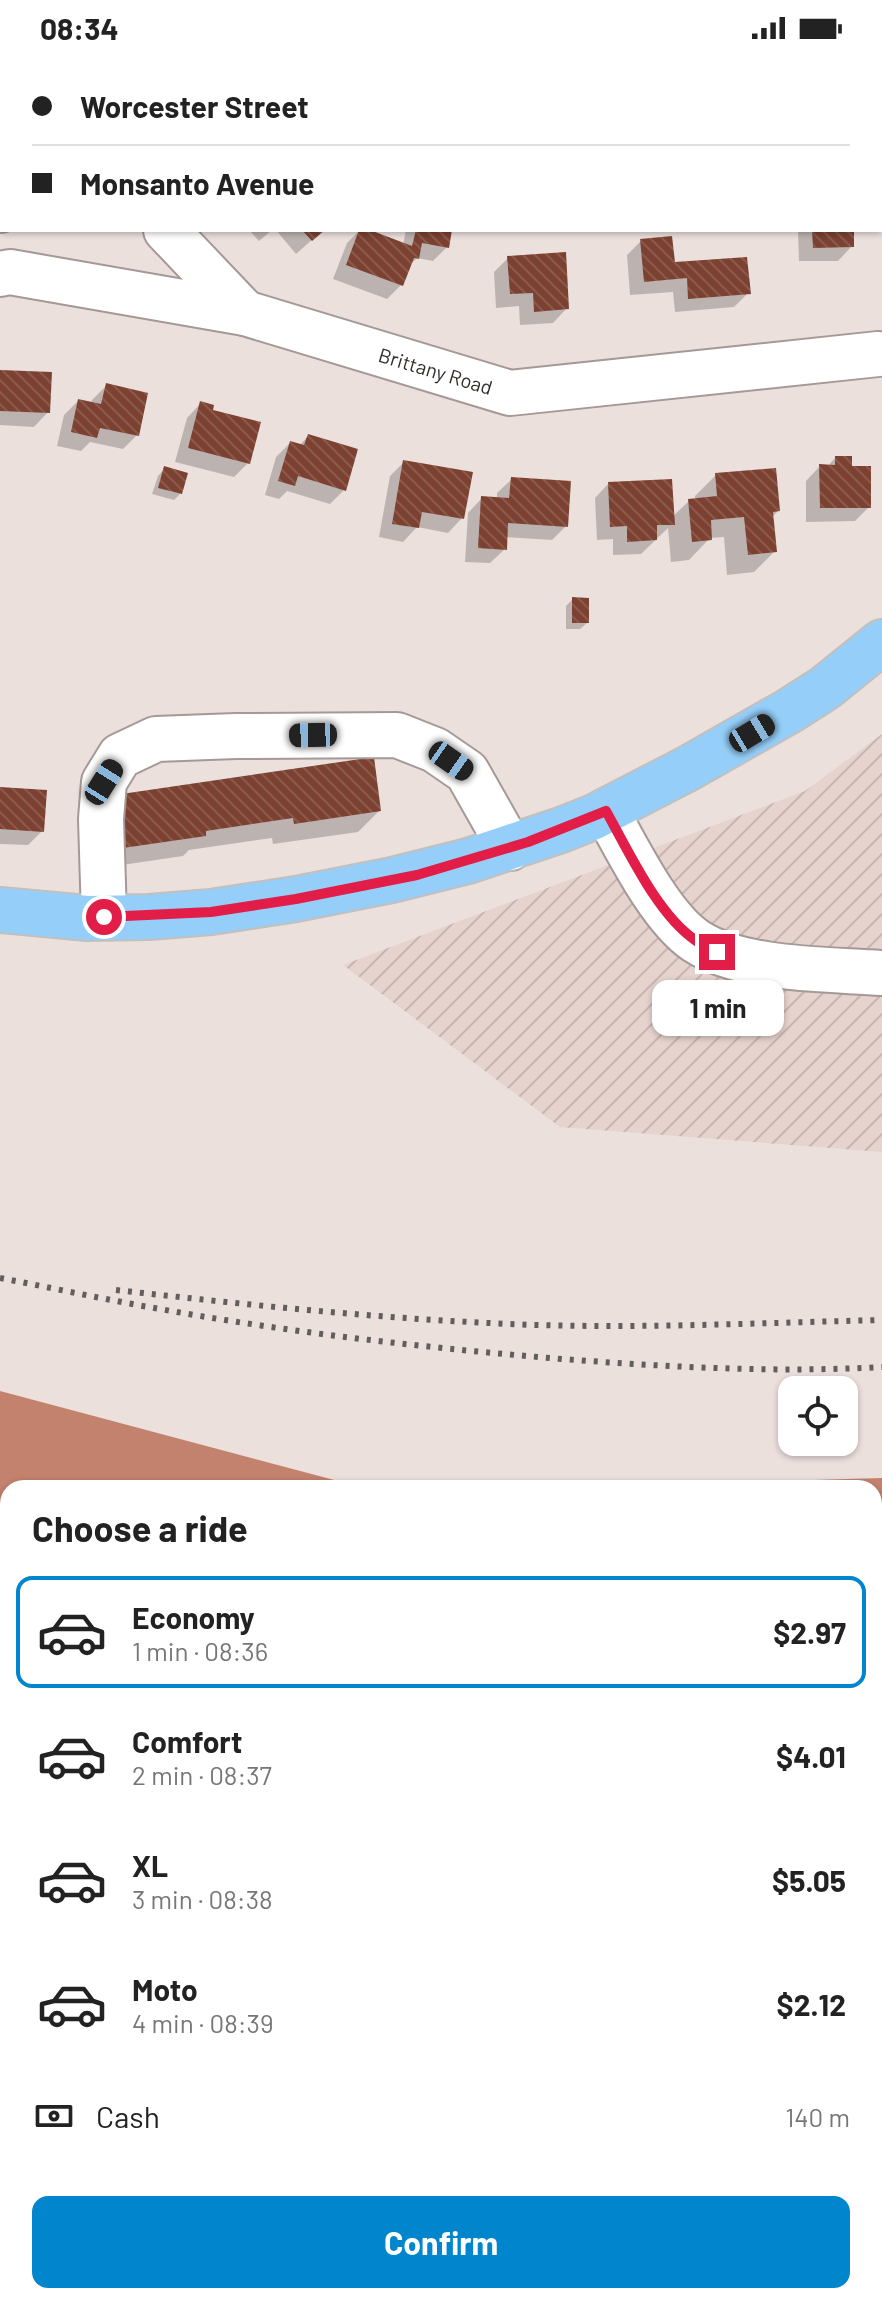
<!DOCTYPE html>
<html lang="en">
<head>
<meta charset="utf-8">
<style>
	body { margin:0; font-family:Barlow,sans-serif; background:#f2f2f2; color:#222; height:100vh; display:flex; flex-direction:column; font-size:30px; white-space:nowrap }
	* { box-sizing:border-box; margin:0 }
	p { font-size:26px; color:#767676 }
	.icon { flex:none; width:44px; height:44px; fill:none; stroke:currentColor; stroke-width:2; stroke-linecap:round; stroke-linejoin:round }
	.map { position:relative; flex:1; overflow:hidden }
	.panel { position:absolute; left:0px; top:1424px; width:882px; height:824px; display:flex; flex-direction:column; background:#fff; border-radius:24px 24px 0 0; box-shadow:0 2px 6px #0004 }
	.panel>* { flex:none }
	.guide { position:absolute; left:0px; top:0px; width:882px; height:176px; box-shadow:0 2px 6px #0004; display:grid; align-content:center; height:176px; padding:0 32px; background:#fff }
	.fabs { position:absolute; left:778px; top:1320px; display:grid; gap:16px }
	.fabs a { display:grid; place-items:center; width:80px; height:80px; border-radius:16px; background:#fff; box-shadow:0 2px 6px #0004; font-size:40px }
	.end { position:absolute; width:36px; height:36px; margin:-18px; border:10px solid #e11d48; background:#fff; box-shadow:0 0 0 4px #fff }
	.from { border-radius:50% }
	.bubble { position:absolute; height:56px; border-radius:16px; background:#fff; box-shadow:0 2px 6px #0004; font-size:26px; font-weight:700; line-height:56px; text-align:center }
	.car { position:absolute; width:24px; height:48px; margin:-24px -12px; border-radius:10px; box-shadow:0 0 6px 2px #0007; background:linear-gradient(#222 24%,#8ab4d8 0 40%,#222 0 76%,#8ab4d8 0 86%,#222 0) }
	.guide b { display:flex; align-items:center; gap:28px; height:76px; font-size:30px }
	.guide b+b { border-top:2px solid #e0e0e0 }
	.guide i { width:20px; height:20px; background:#222 }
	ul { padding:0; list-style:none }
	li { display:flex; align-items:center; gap:24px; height:112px; margin:0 16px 12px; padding:0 16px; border:4px solid transparent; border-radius:16px }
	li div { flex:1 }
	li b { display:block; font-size:30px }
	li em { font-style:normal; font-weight:700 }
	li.current { border-color:#0185cc }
	li>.icon { width:72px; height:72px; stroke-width:1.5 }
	h2 { padding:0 32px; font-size:36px; line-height:96px }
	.pay { display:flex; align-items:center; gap:20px; height:88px; padding:0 32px; font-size:30px }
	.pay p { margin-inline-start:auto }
	.action { display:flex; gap:16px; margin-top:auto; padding:16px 32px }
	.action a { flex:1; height:92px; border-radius:16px; background:#0185cc; color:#fff; font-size:32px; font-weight:700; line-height:92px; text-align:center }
	.status { display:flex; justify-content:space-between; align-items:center; height:56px; padding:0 40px; background:#fff; direction:ltr }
	.status svg { height:22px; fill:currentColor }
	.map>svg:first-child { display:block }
</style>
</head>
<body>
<div class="status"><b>08:34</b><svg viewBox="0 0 49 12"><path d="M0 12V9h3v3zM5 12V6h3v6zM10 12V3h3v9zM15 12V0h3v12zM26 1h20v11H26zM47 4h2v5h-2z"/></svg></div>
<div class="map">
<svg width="882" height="2248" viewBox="0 0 882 2248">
	<defs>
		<pattern id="industrial-furrows" width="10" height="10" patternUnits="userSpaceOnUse" patternTransform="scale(2)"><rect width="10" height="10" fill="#e6d3cd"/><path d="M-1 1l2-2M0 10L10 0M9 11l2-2" fill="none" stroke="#c6b5b0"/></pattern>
		<pattern id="forest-firs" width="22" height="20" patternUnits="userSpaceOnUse" patternTransform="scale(2)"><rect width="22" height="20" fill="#e7aa98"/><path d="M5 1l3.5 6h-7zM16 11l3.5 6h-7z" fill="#bc8b7c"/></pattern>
		<pattern id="building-back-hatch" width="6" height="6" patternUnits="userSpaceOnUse" patternTransform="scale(2)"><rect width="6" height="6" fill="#7c4130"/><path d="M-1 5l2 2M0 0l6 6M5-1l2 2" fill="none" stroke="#8a5a4d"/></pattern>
	</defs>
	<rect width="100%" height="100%" fill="#ece0dd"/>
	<!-- industrial -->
	<path fill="url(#industrial-furrows)" d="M882,678V1096L560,1071L343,909L805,735Z"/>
	<!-- forest -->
	<path fill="url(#forest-firs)" d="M0,1636L8,1639V2229L0,2215Z
		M882,1758V2160L874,2162V1760Z
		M8,2232V2240H79L78,2248H0V2243Z
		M461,2240H554L549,2248H462Z"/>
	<!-- water -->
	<path fill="#c2826e" d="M0,1335L338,1425L675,1428L882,1422V1758L874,1760V1432H8V1639L0,1636Z"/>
	<!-- shadow -->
	<path fill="#0003" d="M134,0H169L161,2H135Z
		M567,0H601L599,2H573Z
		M656,0H745L744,2H656Z
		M249,174H272L259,185Z
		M276,174H323L296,198Z
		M360,174L403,189L406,174H450L447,191L433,205L417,202L408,211L401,229L387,243L333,223L347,187Z
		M798,174H852V190L838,205H799Z
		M641,185L673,208L748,237L734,251L675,256L673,236L630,239L627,199Z
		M508,202L567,252L553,267L520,269L519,250L496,252L494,216Z
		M0,316L48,356L34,371L0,369Z
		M106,330L137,379L123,393L90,386L81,395L57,390L64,359L78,345L91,348L92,344Z
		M201,347L211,355L248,407L234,421L175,406L187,362Z
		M308,380L344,434L330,448L287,435L279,443L265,439L276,401L290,387L299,390Z
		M835,402L850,412L869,451L855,465L806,466V425L820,410L827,411Z
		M404,406L462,462L448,477L417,471L403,486L379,481L390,420Z
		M164,413L181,437L174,444L152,438L158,420Z
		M716,419L778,455L772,461L775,495L754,516L727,519L724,481L710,482L689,504L671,506L668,472L641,498L613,499V483L597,484L595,442L609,427L672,461L689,445L695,444V440Z
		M512,423L566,470L552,484L505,481V493L490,507L465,506L468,457L482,442L497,443V437Z
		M573,543L587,567L580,573H566V550Z
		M0,733L42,775L28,789L0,788Z
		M379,755L358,776L273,788L272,782L189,794L183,800L95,813L88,763Z
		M766,2240H844L836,2247L826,2248H811V2244L766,2247Z"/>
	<!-- building -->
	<path fill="url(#building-back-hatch)" d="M302,174H325L312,185Z
		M359,174H370L412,190L416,174H452L449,192L422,187L419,203L414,202L403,230L346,209Z
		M812,174H854V191L813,192Z
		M672,180L675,206L747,201L751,238L688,243L687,222L644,226L640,183Z
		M566,196L569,253L534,256L533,237L510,238L507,200Z
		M0,314L52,316L50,357L0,355Z
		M106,327L148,337L139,380L100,372L97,382L71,376L78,343L101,348Z
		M200,345L214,349L213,354L261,366L250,408L188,392Z
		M308,378L358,393L346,435L298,420L295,430L278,425L290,385L304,389Z
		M835,400H852V410H871V452H820L819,408L835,409Z
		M403,404L473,416L464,463L422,456L419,472L392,468Z
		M164,410L188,417L182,438L158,432Z
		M776,412L780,455L773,456L777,496L748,499L744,461L711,464L712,484L692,486L688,443L717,440L715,417Z
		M511,421L571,425L568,471L508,467L507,494L478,492L481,440L509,442Z
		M672,423L675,469H657V484L627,486V470L610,471L608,426Z
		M572,541L589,542V567H572Z
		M374,701L381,755L294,768L293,762L206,775V780L116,793L108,740Z
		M0,731L47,734L44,776L0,773Z"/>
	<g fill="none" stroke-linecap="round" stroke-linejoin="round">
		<!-- minor casing -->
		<g stroke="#a49996" stroke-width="48">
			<g id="minor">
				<path d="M51,0L52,2"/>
				<path d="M0,154L2,150"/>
				<path d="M166,174L245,257"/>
				<path id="s1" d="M0,218L10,216L245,257L510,337L878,298"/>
				<path d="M606,755C627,792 660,861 696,885C742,915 828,913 882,917"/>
				<path d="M104,861L101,763L104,726L120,700L156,683L236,680L397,679L435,694L467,716L510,792"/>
			</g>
		</g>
		<!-- major casing -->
		<g stroke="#c1c0bf" stroke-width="48">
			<path id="major" d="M0,854L87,862L149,861L211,856L296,843L392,824L468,805L561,774L594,761L687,713L789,655L825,632L882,586"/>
		</g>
		<!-- minor -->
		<use href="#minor" stroke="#fff" stroke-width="44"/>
		<!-- major -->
		<use href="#major" stroke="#95cff9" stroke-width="44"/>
		<!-- rail -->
		<path stroke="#635d5b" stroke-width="6" stroke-dasharray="4 8" stroke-linecap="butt" d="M0,1222C53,1232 107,1244 160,1253C293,1277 428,1292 562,1303C669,1311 775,1317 882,1311
			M116,1234C240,1248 364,1261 489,1267C620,1274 751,1267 882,1264"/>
	</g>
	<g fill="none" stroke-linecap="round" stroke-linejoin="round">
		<!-- route -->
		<path stroke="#e11d48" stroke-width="10" d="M104,861L211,856L296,843L417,819L528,786L606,755C628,794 657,858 695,884C702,889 710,892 717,896"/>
	</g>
	<g text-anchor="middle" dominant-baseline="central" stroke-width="8" stroke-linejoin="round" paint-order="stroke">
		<!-- street labels -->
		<g font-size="20" fill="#312d2b" stroke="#f9edea">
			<text stroke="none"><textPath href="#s1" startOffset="448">Brittany Road</textPath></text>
		</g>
	</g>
</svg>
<div class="fabs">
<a><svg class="icon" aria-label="locate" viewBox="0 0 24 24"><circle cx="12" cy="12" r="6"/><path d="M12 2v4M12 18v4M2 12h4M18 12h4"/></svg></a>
</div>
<i class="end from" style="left:104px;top:861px"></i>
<i class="end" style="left:717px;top:896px"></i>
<div class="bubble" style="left:652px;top:924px;width:132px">1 min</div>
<i class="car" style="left:752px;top:677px;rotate:59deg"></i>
<i class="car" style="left:313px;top:679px;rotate:269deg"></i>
<i class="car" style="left:451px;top:705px;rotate:125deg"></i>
<i class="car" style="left:104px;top:726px;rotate:32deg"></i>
<div class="guide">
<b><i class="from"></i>Worcester Street</b>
<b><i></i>Monsanto Avenue</b>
</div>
<section class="panel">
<h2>Choose a ride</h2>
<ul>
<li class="current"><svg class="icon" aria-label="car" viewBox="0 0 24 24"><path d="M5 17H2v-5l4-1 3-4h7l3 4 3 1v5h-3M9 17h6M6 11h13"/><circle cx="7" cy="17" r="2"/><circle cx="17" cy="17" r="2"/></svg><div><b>Economy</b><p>1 min · 08:36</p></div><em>$2.97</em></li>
<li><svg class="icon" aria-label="car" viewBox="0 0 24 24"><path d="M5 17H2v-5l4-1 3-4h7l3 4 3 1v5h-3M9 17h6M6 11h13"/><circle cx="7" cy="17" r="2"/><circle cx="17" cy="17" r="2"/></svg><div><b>Comfort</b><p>2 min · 08:37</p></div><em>$4.01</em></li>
<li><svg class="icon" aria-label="car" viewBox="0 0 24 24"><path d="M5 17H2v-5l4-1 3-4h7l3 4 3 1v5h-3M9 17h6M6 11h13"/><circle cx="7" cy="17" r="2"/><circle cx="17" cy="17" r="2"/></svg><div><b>XL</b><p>3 min · 08:38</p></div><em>$5.05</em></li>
<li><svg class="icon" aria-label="car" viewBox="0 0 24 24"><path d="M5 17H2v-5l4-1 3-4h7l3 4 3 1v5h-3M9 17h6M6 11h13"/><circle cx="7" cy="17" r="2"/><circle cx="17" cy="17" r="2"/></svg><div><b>Moto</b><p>4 min · 08:39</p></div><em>$2.12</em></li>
</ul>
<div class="pay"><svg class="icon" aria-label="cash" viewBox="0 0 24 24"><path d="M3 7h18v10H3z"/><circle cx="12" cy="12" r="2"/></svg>Cash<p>140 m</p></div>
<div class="action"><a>Confirm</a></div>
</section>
</div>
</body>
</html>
